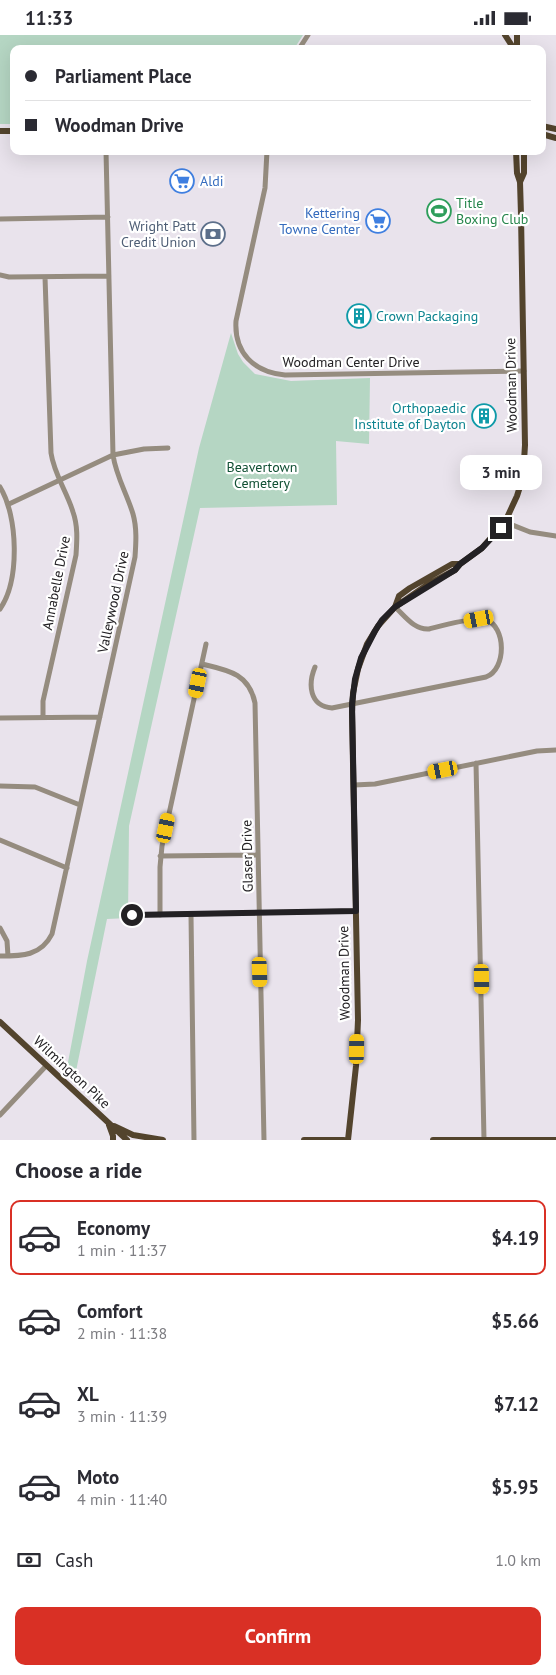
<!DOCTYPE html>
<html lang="en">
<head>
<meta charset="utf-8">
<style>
	body { margin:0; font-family:"PT Sans",sans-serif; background:#f2f2f3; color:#2b2b33; height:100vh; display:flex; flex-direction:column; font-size:19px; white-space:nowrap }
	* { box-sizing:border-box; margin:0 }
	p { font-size:16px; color:#7c7c81 }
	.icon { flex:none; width:28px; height:28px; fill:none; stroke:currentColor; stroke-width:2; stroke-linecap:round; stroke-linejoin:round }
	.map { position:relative; height:1105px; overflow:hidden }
	.sheet { display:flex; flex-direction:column; background:#fff; flex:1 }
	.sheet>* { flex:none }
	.guide { position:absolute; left:10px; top:10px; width:536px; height:110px; border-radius:10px; box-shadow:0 5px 20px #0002; display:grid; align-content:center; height:110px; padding:0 15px; background:#fff }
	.end { position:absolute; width:22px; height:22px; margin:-11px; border:6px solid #232124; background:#fff; box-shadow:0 0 0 2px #fff }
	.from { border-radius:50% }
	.bubble { position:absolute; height:35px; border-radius:10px; background:#fff; box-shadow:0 5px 20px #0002; font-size:16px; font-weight:600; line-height:35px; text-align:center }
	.car { position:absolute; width:15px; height:30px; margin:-15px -8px; border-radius:6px; box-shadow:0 0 4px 1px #0007; background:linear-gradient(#f5c518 24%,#345 0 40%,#f5c518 0 76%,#345 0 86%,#f5c518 0) }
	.guide b { display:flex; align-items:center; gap:18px; height:48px; font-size:19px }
	.guide b+b { border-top:1px solid #e1e1e2 }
	.guide i { width:12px; height:12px; background:#2b2b33 }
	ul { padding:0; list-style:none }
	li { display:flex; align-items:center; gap:15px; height:75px; margin:0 10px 8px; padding:0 5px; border:2px solid transparent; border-radius:10px }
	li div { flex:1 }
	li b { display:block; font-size:19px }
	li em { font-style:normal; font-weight:600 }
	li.on { border-color:#d93025 }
	li>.icon { width:45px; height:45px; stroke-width:1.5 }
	h2 { padding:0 15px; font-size:22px; line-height:60px }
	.pay { display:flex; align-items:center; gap:12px; height:55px; padding:0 15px; font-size:19px }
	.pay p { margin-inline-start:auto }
	.button { display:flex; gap:10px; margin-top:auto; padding:10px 15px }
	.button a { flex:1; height:58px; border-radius:10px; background:#d93025; color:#fff; font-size:20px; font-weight:600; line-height:58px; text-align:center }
	.status { display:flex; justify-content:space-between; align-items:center; height:35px; padding:0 25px; background:#fff; direction:ltr }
	.status svg { height:14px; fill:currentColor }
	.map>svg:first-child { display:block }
</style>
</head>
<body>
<div class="status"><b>11:33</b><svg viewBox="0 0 49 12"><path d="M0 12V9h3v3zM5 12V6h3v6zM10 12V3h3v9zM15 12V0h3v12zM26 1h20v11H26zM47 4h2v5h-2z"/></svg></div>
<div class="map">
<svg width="556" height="1105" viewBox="0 0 556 1105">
	<rect width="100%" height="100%" fill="#e9e3ec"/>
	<!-- green -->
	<path fill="#b5d6c3" d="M0,0H303L294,14H14V89H0Z
		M231,298L238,319L243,327L255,339L291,346L370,343L369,409L336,406L337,470L200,473L129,791L128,883L107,884L75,1041L66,1038L87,926L199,413Z"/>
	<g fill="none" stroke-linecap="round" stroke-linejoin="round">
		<!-- minor -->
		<path stroke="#958c7f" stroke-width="5" d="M299,14L308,0
			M267,116L265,153L236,286C234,318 254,337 285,340L524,336
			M0,184L108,182
			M0,240L9,242L109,241
			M0,452C18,481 20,545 0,574
			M9,469L113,420L144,414L168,413
			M505,487L530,497L556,501
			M202,629C227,635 249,638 255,668L264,1105
			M315,632C308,649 309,671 332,673L486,642C507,634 506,591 486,585C476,581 441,591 429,594C414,595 405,581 395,572
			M43,682V666L76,520C77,505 78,491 73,477C67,457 54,439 51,418L45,242
			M0,683L100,682
			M476,728L484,1104
			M354,750L375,749L537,716L556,715
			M0,751L35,752L80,770
			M0,805L67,833
			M160,821L258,820
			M132,880L356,876
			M160,880V832L162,811L206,609
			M191,880L194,1105
			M0,893L7,906L8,921
			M0,921C22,921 41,921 52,899L135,522C136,508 137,493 133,479C127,459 116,441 113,420L106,116
			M0,1080L46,1031"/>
		<!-- major -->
		<path stroke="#53442d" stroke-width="6" d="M505,0L514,14
			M517,0V14
			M542,91L556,94
			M0,96H14
			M542,99L556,103
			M520,147L524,138V116
			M395,572L399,561L410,553L452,529H460
			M0,987L127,1105
			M109,1090L113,1101V1105
			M114,1091L133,1100L163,1105
			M304,1105H344
			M348,1105L356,1031L358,985L352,677L353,658L358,634L367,609L378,591L395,572L427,550L455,535L460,529L482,513L505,487L517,461L523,442L525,410L521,180L520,147L517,138L516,116
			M433,1105H556"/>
	</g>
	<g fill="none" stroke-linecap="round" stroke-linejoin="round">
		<!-- route -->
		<path stroke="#232124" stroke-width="6" d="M132,880L356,876L352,669L355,644L361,623L375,596L382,585L395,572L455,535L460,529L482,513L501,493"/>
	</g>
	<!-- icons -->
	<defs>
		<g id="supermarket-ring" transform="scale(1.25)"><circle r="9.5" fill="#fff" stroke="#3f7fe0" stroke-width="1.5"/><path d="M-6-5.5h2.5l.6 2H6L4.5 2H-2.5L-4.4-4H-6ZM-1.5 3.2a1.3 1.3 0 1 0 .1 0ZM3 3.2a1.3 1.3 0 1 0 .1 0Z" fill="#3f7fe0"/></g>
		<g id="stadium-ring" transform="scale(1.25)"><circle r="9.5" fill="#fff" stroke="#2e9e5b" stroke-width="1.5"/><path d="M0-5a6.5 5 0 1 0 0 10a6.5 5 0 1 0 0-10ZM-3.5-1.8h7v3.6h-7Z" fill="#2e9e5b"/></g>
		<g id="bank-ring" transform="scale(1.25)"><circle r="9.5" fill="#fff" stroke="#5c6f8a" stroke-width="1.5"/><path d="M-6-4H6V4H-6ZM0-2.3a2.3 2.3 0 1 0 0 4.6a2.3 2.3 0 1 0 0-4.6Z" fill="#5c6f8a"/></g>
		<g id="building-ring" transform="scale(1.25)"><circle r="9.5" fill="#fff" stroke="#0f9aa8" stroke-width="1.5"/><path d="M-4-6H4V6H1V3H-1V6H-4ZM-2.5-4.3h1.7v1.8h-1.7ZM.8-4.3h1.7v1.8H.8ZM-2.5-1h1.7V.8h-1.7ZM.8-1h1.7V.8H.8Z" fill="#0f9aa8"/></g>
	</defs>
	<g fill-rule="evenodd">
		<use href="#supermarket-ring" x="182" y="146"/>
		<use href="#stadium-ring" x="439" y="176"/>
		<use href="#supermarket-ring" x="378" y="186"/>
		<use href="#bank-ring" x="213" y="199"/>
		<use href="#building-ring" x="359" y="281"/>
		<use href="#building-ring" x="484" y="381"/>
	</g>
	<g text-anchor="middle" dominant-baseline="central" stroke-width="4.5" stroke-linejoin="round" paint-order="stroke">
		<!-- shop labels -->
		<g font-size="14" fill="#366cbe" stroke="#fff" text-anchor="start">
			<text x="200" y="146">Aldi</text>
			<text x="360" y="178" text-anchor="end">Kettering<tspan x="360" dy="16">Towne Center</tspan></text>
		</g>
		<!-- leisure labels -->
		<g font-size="14" fill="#27864d" stroke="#fff" text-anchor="start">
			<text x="456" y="168">Title<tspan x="456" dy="16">Boxing Club</tspan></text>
		</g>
		<!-- service labels -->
		<g font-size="14" fill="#4e5e75" stroke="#fff" text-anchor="end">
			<text x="196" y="191">Wright Patt<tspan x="196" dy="16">Credit Union</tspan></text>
		</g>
		<!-- culture labels -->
		<g font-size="14" fill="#0d838f" stroke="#fff" text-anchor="start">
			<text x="376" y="281">Crown Packaging</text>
			<text x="466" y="373" text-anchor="end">Orthopaedic<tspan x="466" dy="16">Institute of Dayton</tspan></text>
		</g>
		<!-- street labels -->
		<g font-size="14" fill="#232124" stroke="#fff">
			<text x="351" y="327">Woodman Center Drive</text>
			<text transform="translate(511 350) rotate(-91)">Woodman Drive</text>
			<text transform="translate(56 548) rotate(-79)">Annabelle Drive</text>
			<text transform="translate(113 567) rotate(-78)">Valleywood Drive</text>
			<text transform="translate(247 821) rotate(-91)">Glaser Drive</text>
			<text transform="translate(344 938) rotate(-91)">Woodman Drive</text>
			<text transform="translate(72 1037) rotate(43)">Wilmington Pike</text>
		</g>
		<!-- park labels -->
		<g font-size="14" fill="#115034" stroke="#fff">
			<text x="262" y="432">Beavertown<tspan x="262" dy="16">Cemetery</tspan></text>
		</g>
	</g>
</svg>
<i class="end from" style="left:132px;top:880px"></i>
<i class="end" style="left:501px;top:493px"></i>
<div class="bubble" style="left:460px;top:420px;width:82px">3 min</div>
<i class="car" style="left:479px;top:584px;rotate:259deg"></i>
<i class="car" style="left:198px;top:648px;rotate:192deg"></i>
<i class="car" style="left:443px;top:735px;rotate:259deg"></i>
<i class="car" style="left:166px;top:793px;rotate:12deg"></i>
<i class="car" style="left:260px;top:937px;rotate:178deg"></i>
<i class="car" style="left:482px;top:944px;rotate:179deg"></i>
<i class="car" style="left:357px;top:1014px;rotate:1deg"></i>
<div class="guide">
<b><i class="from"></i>Parliament Place</b>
<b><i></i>Woodman Drive</b>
</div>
</div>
<section class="sheet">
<h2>Choose a ride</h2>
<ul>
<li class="on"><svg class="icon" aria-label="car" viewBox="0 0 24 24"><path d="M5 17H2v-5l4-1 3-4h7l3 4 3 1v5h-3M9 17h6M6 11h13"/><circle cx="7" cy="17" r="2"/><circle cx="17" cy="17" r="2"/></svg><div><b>Economy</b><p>1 min · 11:37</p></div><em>$4.19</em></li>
<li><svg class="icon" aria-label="car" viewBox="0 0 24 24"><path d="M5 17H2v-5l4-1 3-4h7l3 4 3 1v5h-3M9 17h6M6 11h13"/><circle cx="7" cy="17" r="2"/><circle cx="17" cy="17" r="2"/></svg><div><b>Comfort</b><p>2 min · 11:38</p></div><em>$5.66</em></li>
<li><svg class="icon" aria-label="car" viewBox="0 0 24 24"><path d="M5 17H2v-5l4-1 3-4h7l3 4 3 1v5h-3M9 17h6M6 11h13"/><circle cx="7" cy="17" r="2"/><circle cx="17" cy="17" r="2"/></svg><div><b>XL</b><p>3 min · 11:39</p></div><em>$7.12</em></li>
<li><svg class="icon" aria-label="car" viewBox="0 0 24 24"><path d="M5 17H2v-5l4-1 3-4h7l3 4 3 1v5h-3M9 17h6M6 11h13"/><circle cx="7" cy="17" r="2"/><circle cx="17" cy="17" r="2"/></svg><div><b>Moto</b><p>4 min · 11:40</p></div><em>$5.95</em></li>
</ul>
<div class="pay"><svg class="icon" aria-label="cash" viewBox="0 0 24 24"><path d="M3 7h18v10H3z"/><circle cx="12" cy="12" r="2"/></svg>Cash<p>1.0 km</p></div>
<div class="button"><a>Confirm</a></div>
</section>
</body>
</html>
